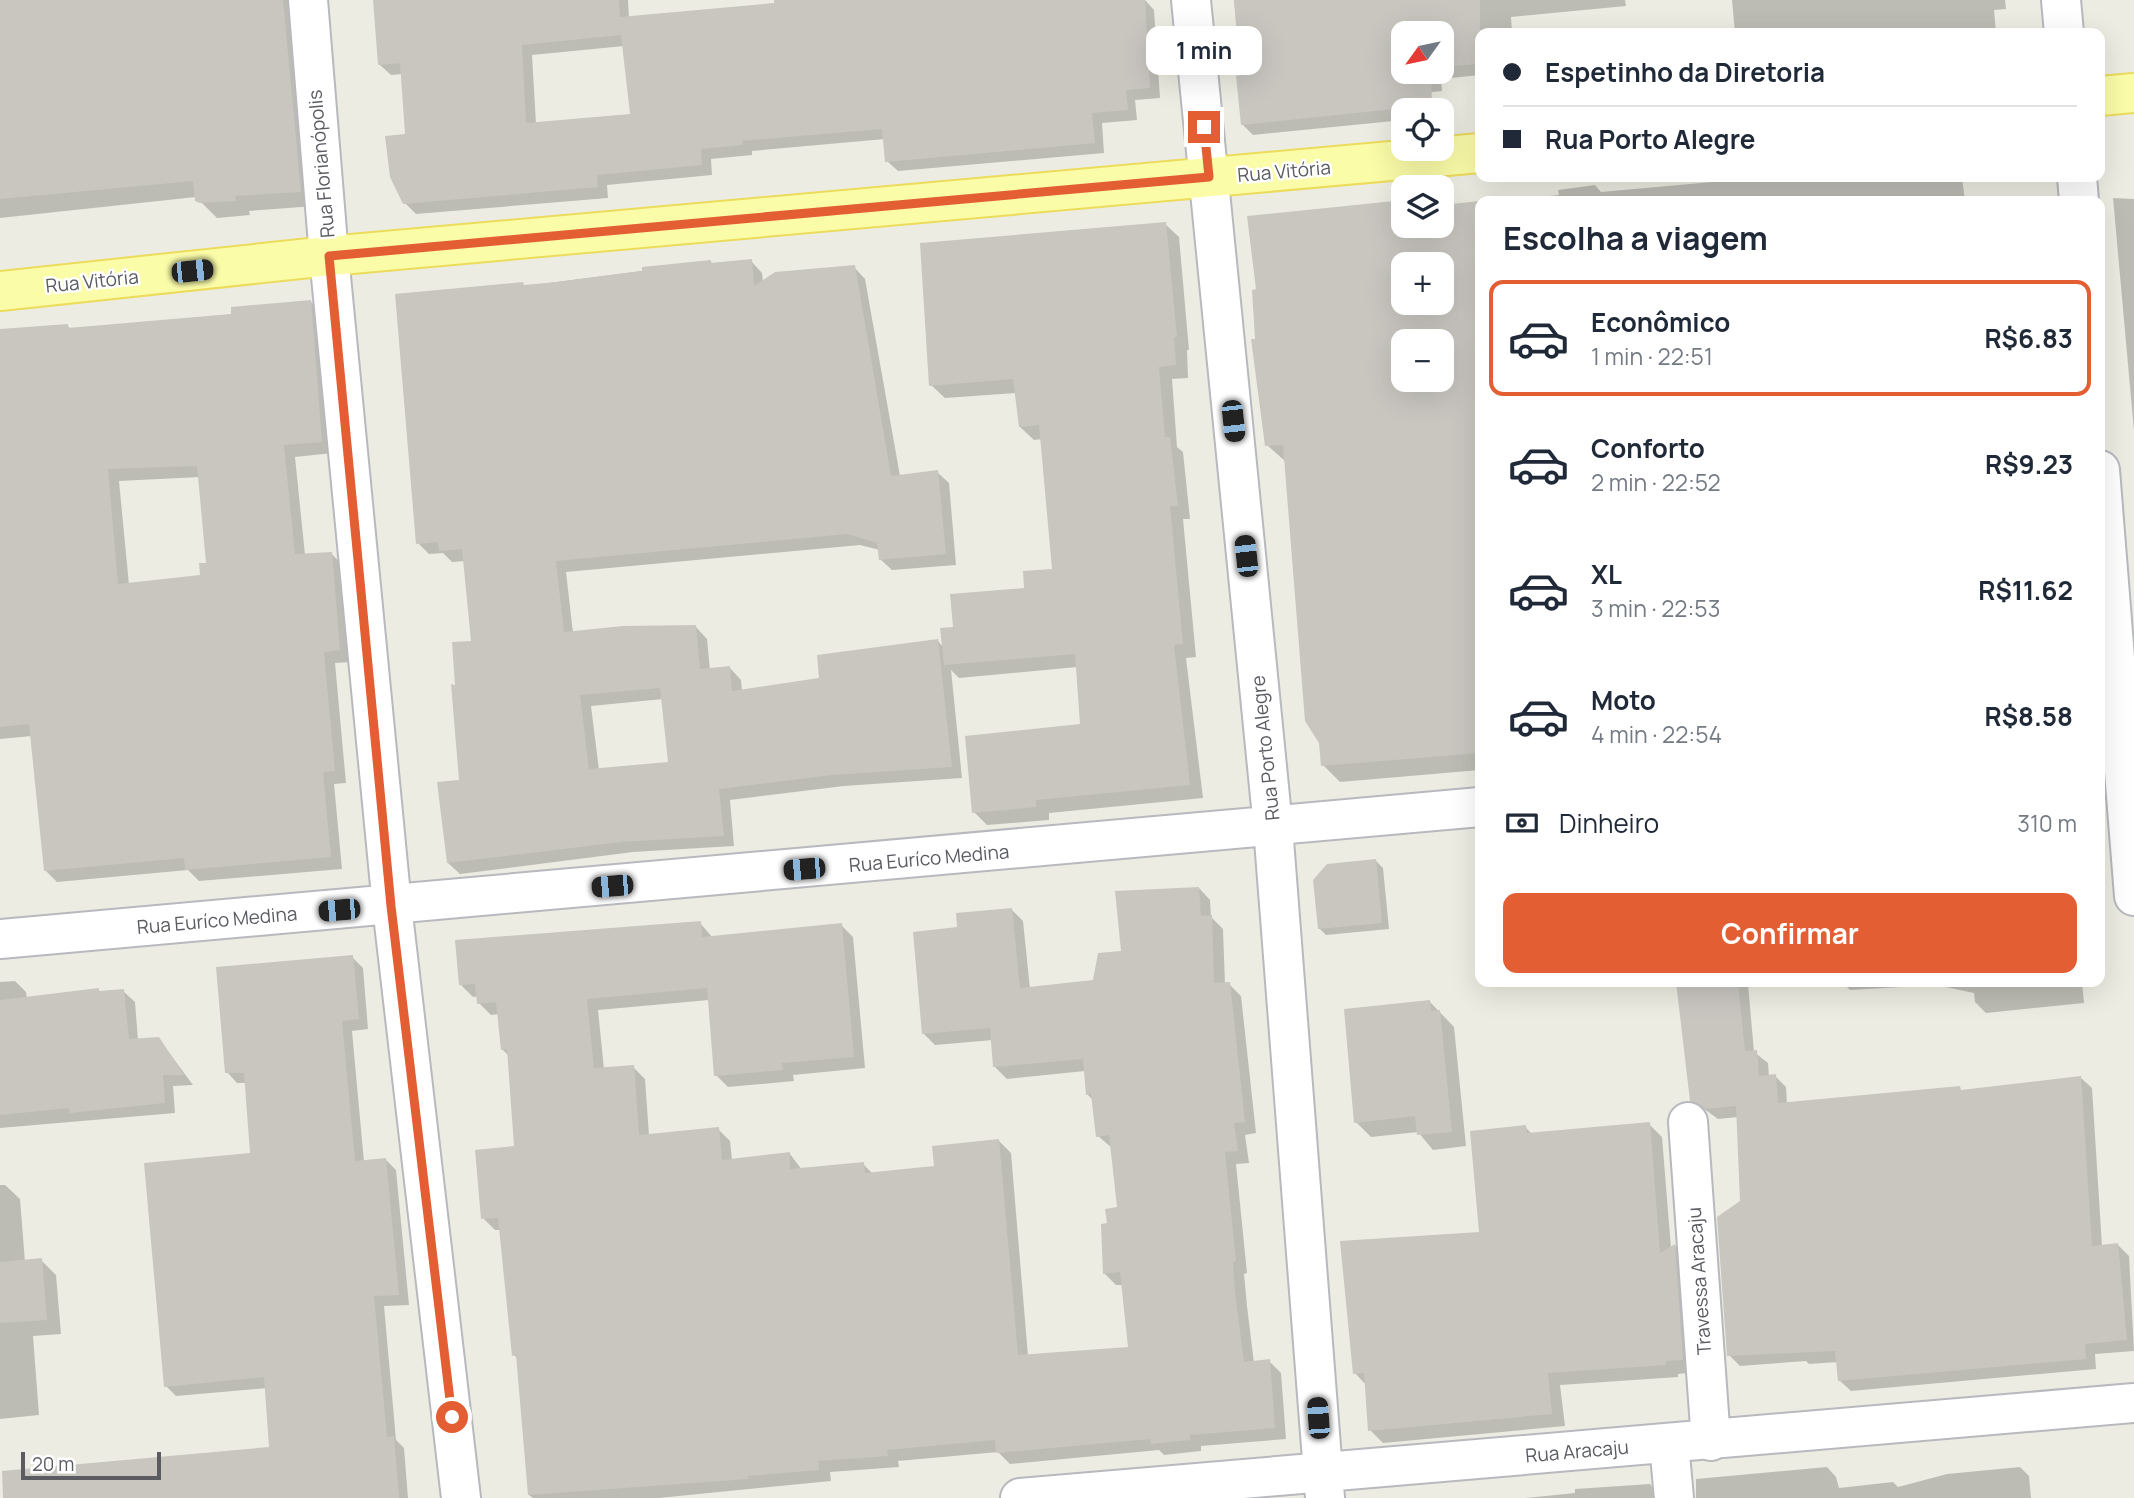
<!DOCTYPE html>
<html lang="pt">
<head>
<meta charset="utf-8">
<style>
	body { margin:0; font-family:Manrope,sans-serif; background:#f2f2f3; color:#1f2937; height:100vh; display:flex; flex-direction:column; font-size:26px; white-space:nowrap }
	* { box-sizing:border-box; margin:0 }
	p { font-size:23px; color:#747a83 }
	.icon { flex:none; width:38px; height:38px; fill:none; stroke:currentColor; stroke-width:2; stroke-linecap:round; stroke-linejoin:round }
	.map { position:relative; flex:1; overflow:hidden }
	.sheet { position:absolute; left:1475px; top:196px; width:630px; height:791px; display:flex; flex-direction:column; background:#fff; border-radius:14px; box-shadow:0 7px 28px #0002 }
	.sheet>* { flex:none }
	.guide { position:absolute; left:1475px; top:28px; width:630px; height:154px; border-radius:14px; box-shadow:0 7px 28px #0002; display:grid; align-content:center; height:154px; padding:0 28px; background:#fff }
	.needle { width:46px; rotate:237deg }
	.tools { position:absolute; left:1391px; top:21px; display:grid; gap:14px }
	.tools a { display:grid; place-items:center; width:63px; height:63px; border-radius:14px; background:#fff; box-shadow:0 7px 28px #0002; font-size:35px }
	.scale { position:absolute; left:21px; bottom:18px; width:140px; box-sizing:border-box; padding-left:7px; border:4px solid #5a5c62; border-top:0; font-size:19px; line-height:24px; white-space:nowrap; color:#5a5c62; -webkit-text-stroke:5px #fff; paint-order:stroke }
	.end { position:absolute; width:32px; height:32px; margin:-16px; border:9px solid #e35e32; background:#fff; box-shadow:0 0 0 4px #fff }
	.from { border-radius:50% }
	.bubble { position:absolute; height:49px; border-radius:14px; background:#fff; box-shadow:0 7px 28px #0002; font-size:23px; font-weight:700; line-height:49px; text-align:center }
	.car { position:absolute; width:21px; height:42px; margin:-21px -10px; border-radius:9px; box-shadow:0 0 5px 2px #0007; background:linear-gradient(#222 24%,#8ab4d8 0 40%,#222 0 76%,#8ab4d8 0 86%,#222 0) }
	.guide b { display:flex; align-items:center; gap:24px; height:66px; font-size:26px }
	.guide b+b { border-top:2px solid #e0e1e3 }
	.guide i { width:18px; height:18px; background:#1f2937 }
	ul { padding:0; list-style:none }
	li { display:flex; align-items:center; gap:21px; height:116px; margin:0 14px 10px; padding:0 14px; border:4px solid transparent; border-radius:14px }
	li div { flex:1 }
	li b { display:block; font-size:26px }
	li em { font-style:normal; font-weight:700 }
	li.selected { border-color:#e35e32 }
	li>.icon { width:63px; height:63px; stroke-width:1.5 }
	h2 { padding:0 28px; font-size:32px; line-height:84px }
	.pay { display:flex; align-items:center; gap:18px; height:77px; padding:0 28px; font-size:26px }
	.pay p { margin-inline-start:auto }
	.button { display:flex; gap:14px; margin-top:auto; padding:14px 28px }
	.button a { flex:1; height:80px; border-radius:14px; background:#e35e32; color:#fff; font-size:28px; font-weight:700; line-height:80px; text-align:center }
	.map>svg:first-child { display:block }
</style>
</head>
<body>
<div class="map">
<svg width="2134" height="1498" viewBox="0 0 2134 1498">
	<rect width="100%" height="100%" fill="#edece2"/>
	<!-- shadow -->
	<path fill="#0003" fill-rule="evenodd" d="M0,0H296L315,206L249,211L250,215L217,218L196,197L0,218Z
		M375,0H628L629,18L776,4L775,0H1145L1154,10L1160,98L1135,100L1137,120L1102,123L1104,153L898,171L887,161L885,139L752,151V155L711,159L712,175L607,185L608,198L416,214L405,203L407,135L402,74L391,75L380,65ZM624,46L632,116L536,124L532,55Z
		M1234,0H1625L1626,6L1511,17L1512,33H1480V75L1441,79L1442,91L1404,95V120L1253,135L1242,124V77ZM1404,33H1442V72H1404Z
		M1732,0H2005L2006,9L1994,10L1996,33H1735Z
		M1768,177H1962L1965,201H1497L1559,195L1558,190L1595,185L1601,192Z
		M2113,198L2134,199V431Z
		M1442,203L1446,207L1480,203V770L1340,782L1323,765L1286,462L1267,445L1257,340L1404,226H1442ZM1404,264H1442V303H1404ZM1404,341H1442V380H1404Z
		M1165,224L1179,237L1189,350H1187L1188,378L1172,379L1177,447L1183,452L1190,519H1183L1196,657L1186,658L1203,798L1049,813V820L987,825L974,812L1082,726L1077,667L959,678L951,670L962,778L844,786L730,800L734,846L633,852L460,874L448,863L461,781L457,686L473,642L465,561L452,562L443,553L429,554L418,543L525,286L711,262L714,265L751,261L762,273L763,282L854,267L865,279L900,476L937,472L949,483L956,565L892,570L880,559V550L860,545L566,572L573,633L696,627L707,639L710,670L730,668L741,680L742,691L821,680L938,641L943,647L955,628L1054,571L1042,439L1034,440L1020,427L1016,393L945,398L931,385ZM663,699L670,764L599,770L591,706Z
		M311,302L323,314L333,453L295,457L305,555L331,553L343,566L352,662L335,663L346,783L334,784L342,869L199,881L188,870L57,882L45,870L32,736L0,739V331L67,325L71,330L233,316ZM200,477L208,564L202,577L129,585L119,481Z
		M1376,861L1383,868L1389,929L1326,935L1319,928Z
		M1199,888L1210,900L1211,917L1223,929L1225,984H1229L1241,996L1256,1133L1245,1135L1249,1163L1236,1164L1247,1273L1244,1274L1247,1306L1254,1363L1269,1361L1281,1373L1286,1439L1201,1446V1451L1164,1455L1159,1450L1010,1464L998,1452L898,1461L899,1467L830,1472L831,1481L659,1498H533L529,1495L518,1359L514,1355L501,1230H495L483,1218L516,1147L509,1056L502,1049L499,1014L491,1015L479,1003L478,996L473,997L461,985L700,923L713,938L841,925L853,937L865,1068L793,1075L794,1081L728,1087L716,1075L709,1000L598,1010L604,1069L633,1067L645,1079L649,1135L718,1129L730,1141L732,1160L790,1154L802,1170L863,1164L873,1174L936,1168L999,1141L1011,1153L1028,1356L1130,1348L1123,1285H1116L1104,1273L1109,1225L1119,1209L1112,1148L1098,1136L1094,1101L1087,1094L1085,1071L1007,1079L995,1067L993,1040L935,1045L923,1033L959,929L1011,909L1023,921L1030,989L1094,982Z
		M352,957L363,968L368,1029L352,1031L364,1162L386,1160L396,1170L409,1305L384,1306L396,1440L404,1448L408,1498H71L271,1449L267,1388L176,1396L166,1386L252,1154L246,1083H237L227,1072Z
		M15,981L26,992L27,999L98,990L101,993L123,991L135,1002L138,1040L159,1039L193,1085L173,1086L175,1113L0,1128V982Z
		M1678,982H1757L1748,984L1754,1052L1768,1063L1769,1077L1775,1076L1786,1087L1787,1104L1963,1092L2081,1078L2092,1088L2102,1246L2118,1245L2129,1256L2134,1351L2095,1354L2096,1369L1851,1391L1839,1380L1838,1362L1809,1364L1806,1361L1740,1366L1729,1355L1742,1202L1738,1117L1718,1119L1692,1100Z
		M1842,982H2082L2084,1003L1986,1013L1975,1002L1974,993L1936,985L1850,990Z
		M1430,1002L1454,1027L1466,1146L1433,1150L1418,1132L1371,1137L1356,1122Z
		M1649,1124L1662,1137L1671,1248L1675,1246L1687,1259L1695,1372L1678,1374V1377L1560,1385L1565,1426L1383,1443L1370,1430L1366,1385L1355,1373L1481,1233L1525,1127L1533,1135Z
		M0,1185H5L20,1199L25,1262L41,1260L56,1275L61,1334L33,1336L39,1415L0,1419Z
		M1827,1467L1836,1477L1839,1488L1893,1482L1898,1487L1947,1474L2020,1467L2029,1476L2031,1498H1696V1479Z
		M1650,1484L1661,1498H1526L1575,1493V1489Z"/>
	<!-- building -->
	<path fill="#c8c6bf" fill-rule="evenodd" d="M0,0H283L301,192L235,196L236,201L200,203L195,201L193,181L0,199Z
		M373,0H619L620,17L774,3V0H1145L1150,88L1126,90L1128,110L1092,113L1095,143L885,162L882,129L742,141L743,145L701,149L702,165L597,175L598,187L403,204L390,177L385,136L405,134L400,63L378,65ZM621,35L630,114L526,123L522,45Z
		M1234,0H1480V64L1442,67V33H1404V72H1431L1432,105L1241,125L1236,76L1240,75Z
		M1404,200V226H1442V205L1480,201V753L1321,766L1319,743L1305,721L1283,445L1265,446L1251,339H1255L1252,290L1256,289L1247,216ZM1404,264H1442V303H1404ZM1404,341H1442V380H1404Z
		M1166,222L1177,337H1174L1176,365L1159,367L1165,437H1170L1178,506H1170L1183,644L1174,645L1190,785L1036,800V807L972,813L965,736L1080,724L1075,654L944,665L940,628L953,627L950,594L1024,588L1023,571L1052,569L1039,425L1019,427L1013,379L929,386L920,243Z
		M752,259L754,286L775,272L855,265L891,476L938,470L946,554L879,560L877,543L847,534L556,561L564,632L623,626L696,625L700,669L730,666L732,691L819,678L817,655L938,639L952,767L832,775L719,789L724,836L621,842L447,863L437,782L459,780L451,684L455,685L452,642L471,641L462,549L439,551L438,542L416,544L395,294L523,282L524,285L558,282L642,271V267L711,260V263ZM660,688L668,762L589,769L580,695Z
		M311,300L322,442L284,445L295,554L332,552L340,650L324,652L335,771L323,772L331,857L185,870L184,858L44,871L29,724L0,727V329L68,324V328L231,314V307ZM197,466L206,563H199L200,575L118,584L108,469Z
		M1376,859L1382,923L1318,929L1313,880L1327,864Z
		M1199,887L1201,916L1212,915L1214,983L1230,982L1245,1122L1234,1123L1238,1151L1225,1152L1236,1261L1233,1262L1235,1292L1244,1362L1270,1359L1275,1428L1190,1435V1440L1151,1444L1150,1439L996,1453L995,1440L887,1450L888,1456L818,1461L819,1470L748,1476V1479L528,1495L516,1355L512,1356L498,1218L481,1219L475,1150L514,1146L507,1049L501,1050L496,1002L477,1004L475,984L459,985L455,940L701,921L702,937L842,923L854,1057L782,1063L783,1070L714,1076L707,988L587,999L594,1068L634,1065L639,1135L719,1127L722,1160L790,1152V1169L864,1162L865,1173L934,1166L932,1146L999,1139L1018,1355L1128,1347L1120,1272L1103,1274L1101,1224L1107,1223L1105,1209L1117,1207L1109,1135L1096,1137L1091,1094L1086,1095L1083,1059L993,1067L990,1028L922,1034L913,932L957,927L956,913L1012,908L1020,988L1093,980L1098,953L1121,951L1115,891Z
		M353,955L359,1019L342,1021L355,1161L386,1158L399,1295L374,1296L387,1437L394,1436L399,1498H3L2,1471L269,1447L264,1377L164,1387L144,1163L250,1153L244,1073H225L216,967Z
		M1676,982H1738L1745,1051L1757,1050L1759,1076L1776,1074L1778,1103L1960,1086L1961,1090L2081,1076L2092,1246L2118,1243L2127,1340L2085,1344L2086,1359L1838,1381L1835,1351L1727,1356L1717,1217L1740,1201L1736,1106L1705,1109L1690,1101Z
		M99,988V991L124,989L129,1039L159,1037L184,1075H163L165,1103L70,1113L69,1108L0,1115V1000Z
		M1430,1000L1431,1011L1440,1010L1452,1132L1417,1135L1415,1116L1354,1123L1344,1009Z
		M1650,1122L1660,1253L1675,1244L1683,1360L1666,1361V1365L1548,1373L1552,1414L1368,1431L1364,1373L1353,1374L1340,1241L1479,1232L1470,1131L1526,1125L1527,1133Z
		M42,1258L47,1320L0,1323V1262Z"/>
	<g fill="none" stroke-linecap="round" stroke-linejoin="round">
		<!-- minor casing -->
		<g stroke="#b7b9be" stroke-width="42">
			<path id="minor" d="M308,0L329,256L392,906L461,1498
				M1191,0L1273,827L1325,1498
				M2061,0L2064,33
				M2077,177L2079,201
				M2100,470L2134,896
				M0,939L1480,807
				M1688,1122L1711,1441
				M1669,1444L1674,1498
				M1020,1498L2134,1403"/>
		</g>
		<!-- primary casing -->
		<g stroke="#ecdc5c" stroke-width="42">
			<path id="primary" d="M2100,96L2134,93
				M0,291L329,256L1480,153"/>
		</g>
		<!-- minor -->
		<use href="#minor" stroke="#fff" stroke-width="38"/>
		<!-- primary -->
		<use href="#primary" stroke="#fbfca8" stroke-width="38"/>
	</g>
	<g fill="none" stroke-linecap="round" stroke-linejoin="round">
		<!-- route -->
		<path stroke="#e35e32" stroke-width="9" d="M452,1417L391,906L329,256L1209,177L1204,127"/>
	</g>
	<g text-anchor="middle" dominant-baseline="central" stroke-width="5" stroke-linejoin="round" paint-order="stroke">
		<!-- street labels -->
		<g font-size="19" fill="#5a5c62" stroke="#fff">
			<text transform="translate(321 164) rotate(-95)">Rua Florianópolis</text>
			<text transform="translate(1284 171) rotate(-5)">Rua Vitória</text>
			<text transform="translate(92 281) rotate(-6)">Rua Vitória</text>
			<text transform="translate(1265 748) rotate(-96)">Rua Porto Alegre</text>
			<text transform="translate(929 858) rotate(-5)">Rua Euríco Medina</text>
			<text transform="translate(217 920) rotate(-5)">Rua Euríco Medina</text>
			<text transform="translate(1699 1281) rotate(-94)">Travessa Aracaju</text>
			<text transform="translate(1577 1451) rotate(-5)">Rua Aracaju</text>
		</g>
	</g>
</svg>
<div class="tools">
<a><svg class="needle" viewBox="-14 -14 28 28"><path d="M0-13l5 13h-10z" fill="#e53935"/><path d="M0 13l5-13h-10z" fill="#747a83"/></svg></a>
<a><svg class="icon" aria-label="locate" viewBox="0 0 24 24"><circle cx="12" cy="12" r="6"/><path d="M12 2v4M12 18v4M2 12h4M18 12h4"/></svg></a>
<a><svg class="icon" aria-label="layers" viewBox="0 0 24 24"><path d="M12 4l9 5-9 5-9-5zM3 14l9 5 9-5"/></svg></a>
<a>+</a>
<a>−</a>
</div>
<div class="scale">20 m</div>
<i class="end from" style="left:452px;top:1417px"></i>
<i class="end" style="left:1204px;top:127px"></i>
<div class="bubble" style="left:1146px;top:26px;width:116px">1 min</div>
<i class="car" style="left:192px;top:271px;rotate:84deg"></i>
<i class="car" style="left:1233px;top:421px;rotate:174deg"></i>
<i class="car" style="left:1246px;top:556px;rotate:354deg"></i>
<i class="car" style="left:804px;top:869px;rotate:265deg"></i>
<i class="car" style="left:612px;top:886px;rotate:265deg"></i>
<i class="car" style="left:339px;top:910px;rotate:265deg"></i>
<i class="car" style="left:1318px;top:1418px;rotate:356deg"></i>
<div class="guide">
<b><i class="from"></i>Espetinho da Diretoria</b>
<b><i></i>Rua Porto Alegre</b>
</div>
<section class="sheet">
<h2>Escolha a viagem</h2>
<ul>
<li class="selected"><svg class="icon" aria-label="car" viewBox="0 0 24 24"><path d="M5 17H2v-5l4-1 3-4h7l3 4 3 1v5h-3M9 17h6M6 11h13"/><circle cx="7" cy="17" r="2"/><circle cx="17" cy="17" r="2"/></svg><div><b>Econômico</b><p>1 min · 22:51</p></div><em>R$6.83</em></li>
<li><svg class="icon" aria-label="car" viewBox="0 0 24 24"><path d="M5 17H2v-5l4-1 3-4h7l3 4 3 1v5h-3M9 17h6M6 11h13"/><circle cx="7" cy="17" r="2"/><circle cx="17" cy="17" r="2"/></svg><div><b>Conforto</b><p>2 min · 22:52</p></div><em>R$9.23</em></li>
<li><svg class="icon" aria-label="car" viewBox="0 0 24 24"><path d="M5 17H2v-5l4-1 3-4h7l3 4 3 1v5h-3M9 17h6M6 11h13"/><circle cx="7" cy="17" r="2"/><circle cx="17" cy="17" r="2"/></svg><div><b>XL</b><p>3 min · 22:53</p></div><em>R$11.62</em></li>
<li><svg class="icon" aria-label="car" viewBox="0 0 24 24"><path d="M5 17H2v-5l4-1 3-4h7l3 4 3 1v5h-3M9 17h6M6 11h13"/><circle cx="7" cy="17" r="2"/><circle cx="17" cy="17" r="2"/></svg><div><b>Moto</b><p>4 min · 22:54</p></div><em>R$8.58</em></li>
</ul>
<div class="pay"><svg class="icon" aria-label="cash" viewBox="0 0 24 24"><path d="M3 7h18v10H3z"/><circle cx="12" cy="12" r="2"/></svg>Dinheiro<p>310 m</p></div>
<div class="button"><a>Confirmar</a></div>
</section>
</div>
</body>
</html>
